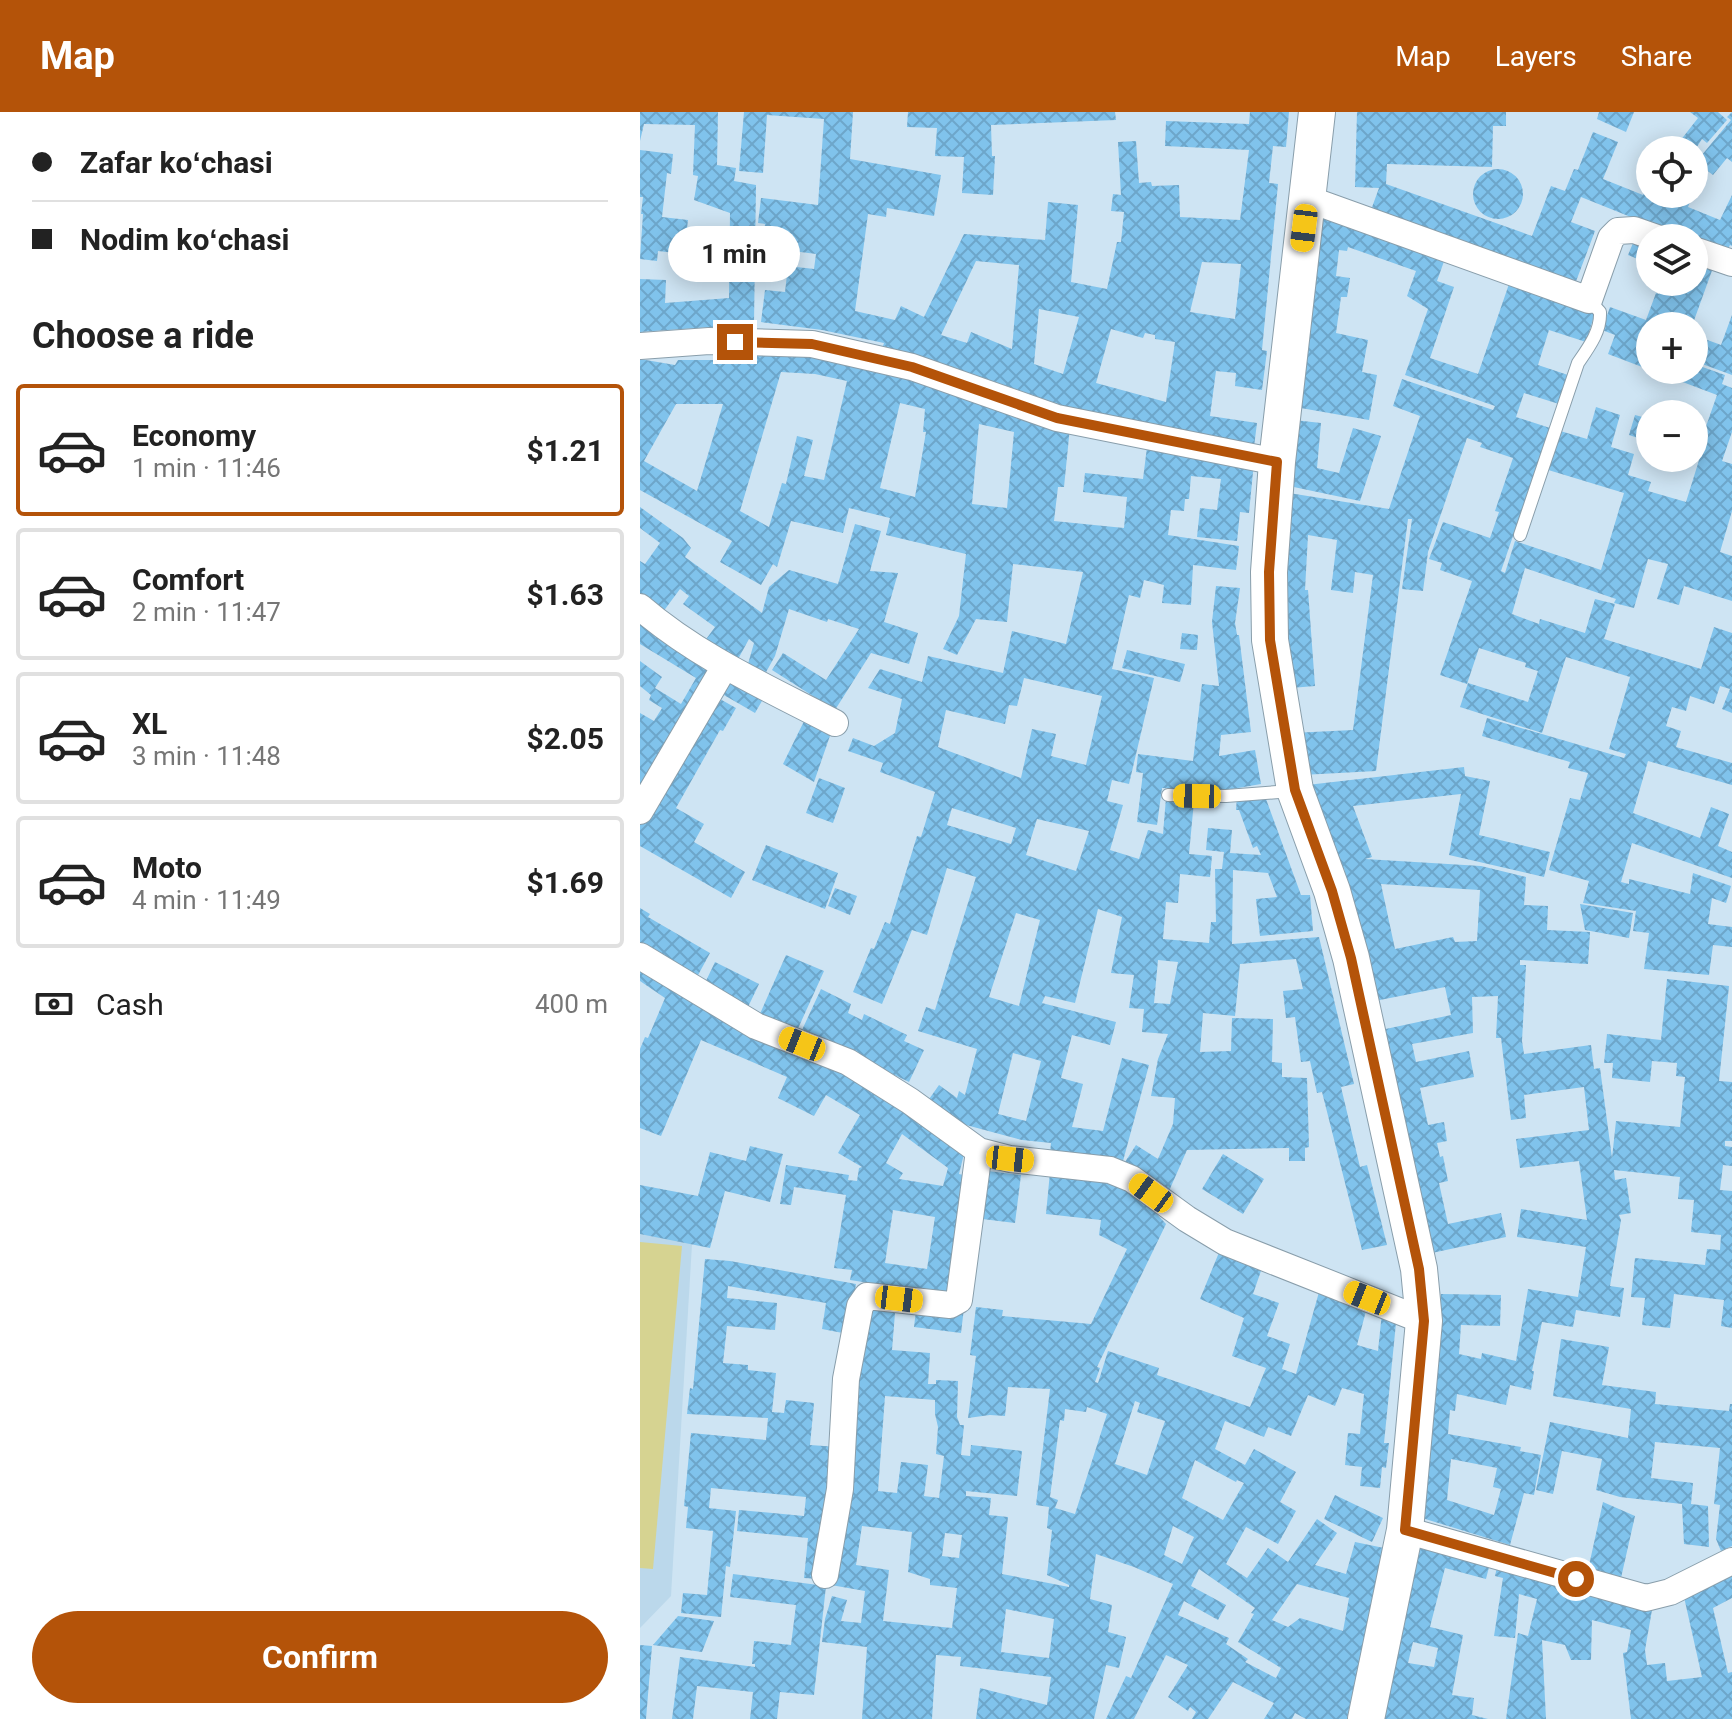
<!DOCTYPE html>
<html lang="en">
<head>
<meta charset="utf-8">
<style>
	body { margin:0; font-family:Roboto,sans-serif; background:#f2f2f2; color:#222; height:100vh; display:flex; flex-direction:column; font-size:30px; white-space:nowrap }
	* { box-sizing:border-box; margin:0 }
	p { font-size:26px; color:#767676 }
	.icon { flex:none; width:44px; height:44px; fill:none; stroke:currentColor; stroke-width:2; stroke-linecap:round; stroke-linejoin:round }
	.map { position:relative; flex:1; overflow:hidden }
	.drawer { display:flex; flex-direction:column; background:#fff; width:640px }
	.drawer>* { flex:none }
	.banner { display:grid; align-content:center; height:176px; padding:0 32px; background:#fff }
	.tools { position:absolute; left:996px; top:24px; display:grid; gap:16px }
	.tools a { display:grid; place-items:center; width:72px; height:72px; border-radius:50%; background:#fff; box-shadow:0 4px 20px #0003; font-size:40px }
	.end { position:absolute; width:36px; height:36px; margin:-18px; border:10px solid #b45309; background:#fff; box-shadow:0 0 0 4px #fff }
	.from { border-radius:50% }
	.bubble { position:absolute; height:56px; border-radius:28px; background:#fff; box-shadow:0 4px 20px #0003; font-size:26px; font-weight:700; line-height:56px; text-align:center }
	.car { position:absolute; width:24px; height:48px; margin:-24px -12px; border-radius:10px; box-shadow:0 0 6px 2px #0007; background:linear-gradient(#f5c518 24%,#345 0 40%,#f5c518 0 76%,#345 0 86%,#f5c518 0) }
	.banner b { display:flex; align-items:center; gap:28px; height:76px; font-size:30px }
	.banner b+b { border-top:2px solid #e0e0e0 }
	.banner i { width:20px; height:20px; background:#222 }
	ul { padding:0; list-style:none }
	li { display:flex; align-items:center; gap:24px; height:132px; margin:0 16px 12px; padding:0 16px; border:4px solid #e0e0e0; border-radius:8px }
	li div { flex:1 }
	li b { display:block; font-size:30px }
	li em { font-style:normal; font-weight:700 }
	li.active { border-color:#b45309 }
	li>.icon { width:72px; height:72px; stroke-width:1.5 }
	h2 { padding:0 32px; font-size:36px; line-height:96px }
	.pay { display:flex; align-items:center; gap:20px; height:88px; padding:0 32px; font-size:30px }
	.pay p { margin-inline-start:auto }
	.button { display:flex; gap:16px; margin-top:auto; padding:16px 32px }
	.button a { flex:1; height:92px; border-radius:48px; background:#b45309; color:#fff; font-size:32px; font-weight:700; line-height:92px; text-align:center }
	header { display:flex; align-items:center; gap:48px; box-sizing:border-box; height:112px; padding:0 40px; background:#b45309; color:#fff }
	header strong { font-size:38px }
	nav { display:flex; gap:44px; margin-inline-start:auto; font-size:28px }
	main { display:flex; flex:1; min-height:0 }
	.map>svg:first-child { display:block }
</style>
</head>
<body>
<header>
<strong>Map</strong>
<nav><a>Map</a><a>Layers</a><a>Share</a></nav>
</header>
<main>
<section class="drawer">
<div class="banner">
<b><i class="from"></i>Zafar koʻchasi</b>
<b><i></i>Nodim koʻchasi</b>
</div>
<h2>Choose a ride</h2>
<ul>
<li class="active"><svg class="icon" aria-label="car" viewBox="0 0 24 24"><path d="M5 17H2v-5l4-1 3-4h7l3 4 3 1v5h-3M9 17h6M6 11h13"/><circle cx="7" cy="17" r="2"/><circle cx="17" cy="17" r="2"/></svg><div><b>Economy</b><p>1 min · 11:46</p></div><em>$1.21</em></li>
<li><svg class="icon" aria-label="car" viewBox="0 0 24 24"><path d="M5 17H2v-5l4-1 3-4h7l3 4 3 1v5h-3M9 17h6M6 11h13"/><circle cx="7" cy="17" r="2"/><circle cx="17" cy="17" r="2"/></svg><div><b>Comfort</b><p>2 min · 11:47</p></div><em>$1.63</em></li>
<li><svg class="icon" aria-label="car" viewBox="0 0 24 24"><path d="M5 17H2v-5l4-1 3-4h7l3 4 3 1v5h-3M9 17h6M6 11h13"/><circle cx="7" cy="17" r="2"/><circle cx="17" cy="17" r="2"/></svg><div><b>XL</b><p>3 min · 11:48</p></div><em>$2.05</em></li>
<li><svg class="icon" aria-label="car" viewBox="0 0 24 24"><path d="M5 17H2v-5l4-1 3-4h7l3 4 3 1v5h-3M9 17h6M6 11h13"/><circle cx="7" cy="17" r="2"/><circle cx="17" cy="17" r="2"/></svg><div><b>Moto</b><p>4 min · 11:49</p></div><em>$1.69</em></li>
</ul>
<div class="pay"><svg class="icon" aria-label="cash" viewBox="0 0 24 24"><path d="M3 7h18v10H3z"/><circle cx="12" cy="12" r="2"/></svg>Cash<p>400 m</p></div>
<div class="button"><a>Confirm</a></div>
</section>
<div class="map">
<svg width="1092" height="1607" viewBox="0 0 1092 1607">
	<defs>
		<pattern id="building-cross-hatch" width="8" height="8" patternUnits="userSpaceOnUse" patternTransform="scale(2)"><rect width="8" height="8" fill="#80c3ec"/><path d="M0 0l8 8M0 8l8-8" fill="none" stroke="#6da6ca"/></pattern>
	</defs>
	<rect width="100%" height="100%" fill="#cee4f3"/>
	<!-- built -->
	<path fill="#bbd8eb" d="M0,1110L53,1116L31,1484L0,1516Z"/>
	<!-- pitch -->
	<path fill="#d6d391" d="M0,1130L42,1134L13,1457L0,1456Z"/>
	<!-- building -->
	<path fill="url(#building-cross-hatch)" fill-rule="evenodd" d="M0,0H78L77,53L96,56L94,69L116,73L114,212L0,220V167L26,168L25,191L89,186L90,101L54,88L58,64L53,63L55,13L4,12L0,29Z
		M104,0H213L210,47L301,63L294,104L247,96L246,105L228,102L215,199L255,208L261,194L284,205L324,122L405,128L408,90L438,93L431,170L467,177L477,130H481L484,100L471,99L473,82L481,83L478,30L496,29L499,71L511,70L512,74L539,73L540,105L600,108L609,38L525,34L526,9L609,12L610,0H649L646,35L633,34L629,71L638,72L622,238L627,239L622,278L595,274L596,261L576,259L570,304L617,311L614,335L478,313L341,265L339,270L317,263L319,257L243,234L244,231L182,218L121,210L125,178L145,180L148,154L174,157L176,142L122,135L125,112L118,111L121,86L178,93L184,7L127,3L123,61L99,59ZM336,149L379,153L372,237L331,220L327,231L301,223ZM562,150L601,152L595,207L550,200ZM399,197L439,205L423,262L394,252ZM471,217L503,226L505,221L515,223V227L535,230L526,290L456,271Z
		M268,0H475L476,8L351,13L352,44H355L353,83L322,81L324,45L295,44L297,16L267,15Z
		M717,0H866V14H853L852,55L747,52L746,72L892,124L911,74L925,79L934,57L938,58L953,20L978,30L963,67L1003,83L1010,66V82H1053L1048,95L1080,108L1092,83V134L1090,133L1085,143L1054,126H1043L941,85L931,110L955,119L935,172L731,98L739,76L715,75Z
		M959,0H994L986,20L957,7Z
		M1050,0H1078L1087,8L1067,31L1062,27L1055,38H1033L1058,6Z
		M1092,0V50L1087,46L1073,63L1056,50L1091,8L1087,5Z
		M0,38L33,42L31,62L27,61L22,105L48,108L44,142L18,139L17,149L0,147L3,102H1L3,85H0Z
		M833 82a25 25 0 1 1 50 0a25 25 0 1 1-50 0Z
		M684,99L807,141L797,169L814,175L790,246L838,262L869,172L899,184L900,182L955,201L946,230L909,218L898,253L928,263L919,292L884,281L876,305L910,316L861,459L865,461L875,429L961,458L984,381L905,357L917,318L947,327L956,295L980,303L971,335L994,342L988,363L1011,370L1008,379L1046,390L1060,345L1054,343V320L1063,323L1077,283L1011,258H1054V252L1085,263L1082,272L1092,276V320L1082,349L1092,352V399L1080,440L1092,444V489L1044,474L1039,493L1017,487L1028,452L1008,447L994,496L974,491L976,487L885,456L872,502L899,512L900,507L945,521L955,487L975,492L964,527L1061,557L1074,515L1092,521V601L1082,597L1090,577L1080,574L1074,592L1050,584L1046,599L1032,595L1026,614L1041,619L1036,635L1092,651V673L1008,649L993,701L1060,726L1071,695L1089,702L1078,734L1092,740V766L992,731L981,770L989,772V767L1050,782L1053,761L1091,774L1086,791L1072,786L1068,812L1092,815V835L1073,833L1069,863L1004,857L1009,821L993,819L996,799L943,791L949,769L909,758L930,686L940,688L948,661L928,656L930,650L842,624L847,606L984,646L986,642L969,637L990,565L926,545L902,621L820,595L828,571L888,590L898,559L885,555L886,551L839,536L827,572L800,563L832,469L800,458L802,451L789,447L803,410L850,426L859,400L855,399L873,346L840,335L842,331L827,326L788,440L783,479L762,477L772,407H768L736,659L662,663L652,621L713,618L733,463L715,460L713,481L691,478L697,428L668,423L665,478H668L675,574L651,576L644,477L649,381L749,397L780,304L753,294L762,267L853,298L855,294L765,263L788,197L767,184L776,159L708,135L707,139L699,138L696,164L710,166L707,185H701L696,221L728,228L722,260L737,263L729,308L655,295Z
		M996,124L1010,129V152L988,143Z
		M1054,145L1074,153L1052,214H1010V258L968,242L975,223L962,218L970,195L1006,208L1016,181L1019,182L1023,170H1054Z
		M1092,203V263L1054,249V223L1081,233Z
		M98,239L177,242L273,265L430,315L424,375H418L414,409L484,416L487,385L443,380L445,361L503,367L508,327L614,350L609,401L600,400L597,429L557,425L560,396L577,398L581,367L551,364L549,387H545L544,399L531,398L528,423L599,434L596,458L553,453L551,493L522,491L524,473L504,468L500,486L489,483L472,557L514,566L489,672L472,668L467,689L483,693L470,738L499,747L508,718L523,722L526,686L554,689L549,742L572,744L570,765L540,762L538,791L526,790L523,827L569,831L571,810H576L575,757H582L584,740L566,738L568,716L592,718L590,741L621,743L617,734L613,736L599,698H596L597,684L626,687L661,783H670L673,819L620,824L616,787L637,785L628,761L593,758L592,832L679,825L714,972L701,975L720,1055L727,1053L747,1133L722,1138L682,980L677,981L670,949L661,950L655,905L646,906L643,879L663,877L656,847L600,852L595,904L563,901L560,940L591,939L592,906L633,907L632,950L642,951V965L667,966L669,1035L665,1036V1049H649V1036L547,1038L529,1079L485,1050L496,1033L518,1047L533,1012L535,986L511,984L518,947L528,922L502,920L504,897L489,896L494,863L471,861L482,805L458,797L435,891L405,884L402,891L476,910L470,933L432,923L421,966L443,972L432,1015L463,1019L482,946L509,953L483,1049L410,1041L411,1031L382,1028L315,1010L287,990L299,973L317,986L319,979L325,983L337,937L278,919L286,895L295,898L336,765L307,756L287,823L272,818L242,892L213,880L231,836L234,837L245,810L250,812L277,724L281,725L295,680L240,660L243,651L208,639L213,626L234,634L255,621L262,587L228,576L240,557L282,570L288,544L363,561L372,519L426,532L443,460L373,452L367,510L336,507L317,543L303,537L319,504L326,442L246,423L250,406L209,396L203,421L151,409L137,455L133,452L121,473L80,450L92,429L0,378V247L35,253L38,248H95ZM141,260L175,262L207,269L184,368L164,364L173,328L157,324L146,372L142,371L129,415L100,399ZM260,291L285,297L283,320H286L275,385L240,376ZM36,292H83L57,379L4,349ZM339,312L374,320L367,396L332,392ZM384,566L462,584L446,653L411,644L416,622L392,617L381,666L298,635L306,598L365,612L369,593L377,594ZM312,696L376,716L371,732L307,713ZM397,707L449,719L436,759L386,743ZM376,801L400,808L379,894L349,885ZM518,848L538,850L530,892L514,891ZM373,941L401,949L386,1009L358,1002Z
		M995,303L1010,307V330L989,323Z
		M654,308L681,311L677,356L699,361L713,316L741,324L720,389L649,374Z
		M0,395L43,426L51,436L45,445L122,501L129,475L149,458L198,472L215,412L241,419L230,459L258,461L244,510L278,521L269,552L231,541L195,598L132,558L143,541L186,568L219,517L188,507L187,510L149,497L135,544L125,562L108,552L114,531L109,527L97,549L64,530L75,515L43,492L49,484L40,477L20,504L0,484V449L5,452L20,431L0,416Z
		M576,474L600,476L595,511L597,523H599L611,620L581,623L579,644L615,638L621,672L575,680V677L522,676L517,713L497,710L503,661L496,660L498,642L553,649L562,572L579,574L572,510Z
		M0,511L76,557L0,682V601L14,609L22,596L9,588L11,583L0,574V549L22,565L15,576L41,592L56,566L0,532Z
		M542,521L558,523L557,538L540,537Z
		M487,538L545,552L540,570L482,556Z
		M87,560L126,582L115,601L77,579Z
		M71,582L96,596L83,619L80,618L36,696L64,712L54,730L105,760L91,786L0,734V707Z
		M168,601L192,618L174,670L143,652Z
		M824,655L825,664L850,669L839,723L910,740L904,765L809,743L821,682L713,694L732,745L725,747L841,754L886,765L884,793L908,794L907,818L950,820L948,852L880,848V853H886L882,929L884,942L951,933L954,957L960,956L972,1046L976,1009L1040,1015L1045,965L1036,964L1037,951L1012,949L1010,970L972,966L973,951H964L967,922L1021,928L1027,867L1089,874L1079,969L1092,970V1029H1085V1034L1092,1035V1054L1083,1053L1080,1078L1092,1079V1216L1081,1214L1084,1188L1034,1182L1030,1216L1002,1213L1005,1186L991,1185L995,1146L1065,1153L1067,1137L1080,1138L1081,1123L1051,1120L1054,1088L1038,1087L1040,1065L974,1058L975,1068L986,1066L991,1101L979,1103L981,1108L970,1174L984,1176L980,1205L936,1198L933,1215L902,1210L892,1259H894L891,1278L870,1273L866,1293L817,1282L815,1299L810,1298L808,1322L881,1335L880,1339L901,1343L894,1383L884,1381L870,1433L782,1406L801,1182L861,1183L860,1214L821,1213L819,1242L841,1247L842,1241L876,1249L888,1177L938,1185L946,1135L877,1125L881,1097L947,1108L939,1049L880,1056L876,1027L949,1018L944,975L884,983L886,1006L871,1008L861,926H856L858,884L832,885L833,921L772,932L776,950L829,939L834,965L780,976L788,1013L804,1010L807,1029L797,1031L800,1045L803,1044L808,1069L799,1071L808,1112L861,1101L866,1125L792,1141L741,918L811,903L805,875L735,889L718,825L704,756L700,757L667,673ZM741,772L840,778L837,829L815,830L813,825L755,837ZM811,1347L857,1356L853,1375L861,1377L854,1403L807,1388Z
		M179,666L205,676L193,711L166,701Z
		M126,733L198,761L185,797L112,768Z
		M195,776L217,784L210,803L188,794Z
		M940,792L993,801L989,826L945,818Z
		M0,796L10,802L8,805L70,841L57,865L0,833Z
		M146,843L184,859L156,921L119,904Z
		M75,850L119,872L108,895L64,873Z
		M0,851L196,951L326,1034L319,1062L332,1065L313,1184L210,1168L212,1158L194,1156L206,1083L154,1075L151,1093L140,1092L146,1053L209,1063L208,1068L217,1069L219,1056L222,1055L198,1041L220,1003L186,983L174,1004L138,986L147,965L61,928L21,1024L0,1016V937L5,925L8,926L25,886L0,869ZM262,1022L308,1056L303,1074L259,1067L263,1061L246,1051ZM253,1098L295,1105L287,1157L245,1151Z
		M181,877L211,892L208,901L222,908L224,902L267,923L264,929L284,938L269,970L162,918Z
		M110,1034L143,1042L130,1090L85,1079L70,1136L0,1122V1073L58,1084L70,1040L106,1049Z
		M583,1042L624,1067L603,1102L562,1077Z
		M340,1058L381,1063L375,1111L334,1106Z
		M410,1060L464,1066L498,1082L526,1112L457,1255L460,1256L455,1270L458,1271L468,1239L519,1256L517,1263L610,1295L626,1256L592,1244L604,1206L560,1187L580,1138L622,1156L613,1182L639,1191L627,1224L650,1232L642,1257L656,1262L679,1180L726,1199L717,1233L738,1239L742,1200L757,1201L744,1331H749L746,1356L742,1355L740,1376L720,1374L722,1355L705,1353L708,1321L720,1322L724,1282L702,1276L695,1294L668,1283L651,1324L628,1315L624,1325L585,1309L575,1337L605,1353L614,1337L656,1360L640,1390L656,1399L638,1432L606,1415L586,1452L607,1466L628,1436L648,1450L677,1407L697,1421L675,1453L706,1462L715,1430L744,1436L707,1607H666L655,1601L652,1607H624L634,1591L593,1570L568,1607H552L556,1600L550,1595L548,1599L528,1585L548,1553L526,1543L494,1607H466L486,1564L491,1566L533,1472L494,1455L456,1442L450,1487L472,1493L468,1520L486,1525L479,1556L466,1553L454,1607H336L340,1576L407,1593L411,1565L320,1554L321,1545L296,1543L292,1607H222L227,1535L182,1530L185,1507L192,1484L207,1488L201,1509L221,1511L225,1479L191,1473L220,1218L231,1188L256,1189L252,1238L290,1241L288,1272H296V1268L318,1269L317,1305L320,1313H324L321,1343L330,1344L331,1333L382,1339L377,1384L326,1379V1384L351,1386L349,1403L368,1405L362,1462L429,1475V1473L407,1463L412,1418L407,1416L409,1395L396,1393L410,1277L368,1275L365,1304L350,1303L328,1306L336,1244L330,1243L336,1195L363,1198L362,1204L451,1212L487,1137L459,1123L461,1108L406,1102ZM245,1284L295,1288V1302L298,1315L296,1342L304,1344L299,1386L284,1384L288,1353L261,1350L257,1381L238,1379ZM495,1289L500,1291L497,1300L525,1309L507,1363L475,1352ZM447,1295L467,1302L435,1402L415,1396L418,1388L410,1385L420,1308L424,1309L425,1297L446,1300ZM555,1348L596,1370L597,1368L604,1371L583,1408L542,1386ZM222,1414L272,1420L268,1460L290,1467V1473L317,1476L312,1516L243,1509L249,1458L216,1453ZM533,1414L554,1425L542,1452L524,1443ZM305,1421L322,1423L319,1446L302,1444ZM559,1457L615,1496L611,1501L614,1502L598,1530L641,1556L636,1566L605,1550L608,1547L586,1532L589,1526L538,1503L544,1489L578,1508L586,1493L551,1474ZM657,1472L709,1486L703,1519L660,1506L648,1515L632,1508ZM366,1497L414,1507L409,1546L361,1540Z
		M65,1147L90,1149L216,1172L208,1222L182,1217L186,1191L88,1174L87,1186L137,1191L135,1218L87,1214L83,1251L108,1253V1258L136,1261L132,1300L144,1301L146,1288L174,1291L170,1333L198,1335L179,1467L164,1466L168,1426L97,1419L99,1398L164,1404L166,1385L71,1376L69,1396L96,1399L90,1455L86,1454L81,1505L41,1501L43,1481L67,1483L73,1419L46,1416L48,1395L44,1394L51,1321L126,1328L128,1306L47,1302L50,1276L53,1277Z
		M277,1190L324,1196L321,1221L274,1215Z
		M921,1227L969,1235L962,1273L1016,1280L1015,1292L1089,1299L1090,1292H1092V1434L1081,1439L1076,1427L1080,1393L1074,1392L1080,1336L1015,1330L1011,1366L1053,1371L1051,1392L1068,1394L1069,1435L1044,1432L1042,1392L980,1385L956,1378L962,1347L922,1339L913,1382L896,1378L910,1310L988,1326L991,1297L913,1284Z
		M695,1383L743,1406L732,1430L684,1407Z
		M963,1390L995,1404L981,1466L948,1458Z
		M782,1430L851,1447L846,1467L805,1456L790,1515L823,1523L812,1583L834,1586L832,1603L848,1607H744L749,1575L765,1508H762ZM773,1530L798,1536L794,1555L768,1551Z
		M858,1451L903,1462L901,1470L1012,1498L1005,1538L1007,1553L1025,1551L1027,1569L1062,1565L1044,1485L1092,1461V1486L1073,1496L1088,1561L1092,1560V1607H991L983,1541L987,1540L991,1518L952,1508L951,1548H931L925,1533L902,1528L906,1607H866L878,1521L888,1524L897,1487L879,1482L875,1526L854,1524L863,1466L855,1464Z
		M93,1462L186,1474L174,1583L140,1580L137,1607H110L113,1580L57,1574L53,1607H32L40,1545L115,1555V1552H112L114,1529L151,1533L156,1493L90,1485Z
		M38,1504L74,1509L62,1540L13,1533Z
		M0,1533L12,1534L6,1607H0Z"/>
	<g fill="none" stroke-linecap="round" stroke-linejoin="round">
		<!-- lane casing -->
		<g stroke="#899eab" stroke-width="14">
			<path id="lane" d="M880,423L938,251C949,235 961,219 960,200L949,188
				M528,683L586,684L651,679"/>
		</g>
		<!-- street casing -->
		<g stroke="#899eab" stroke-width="28">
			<path id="street" d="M668,87L949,188L971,126L978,119L994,118L1017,126
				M1054,138L1092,151
				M0,234L69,229L172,232L272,255L417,306L637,350
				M0,495C58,545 128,576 195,611
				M0,699L85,554
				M0,844L116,914L208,950L270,989L339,1039L370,1047L470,1058L492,1067L547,1107L585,1130L784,1209
				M765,1418L1006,1486L1030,1480L1092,1449
				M185,1463L200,1377L206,1267L220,1194L227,1184L310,1193L319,1188L339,1039"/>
		</g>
		<!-- secondary casing -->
		<g stroke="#899eab" stroke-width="38">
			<path id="secondary" d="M677,0L637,350L629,460L630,528L655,678L692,779L711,846L779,1157L784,1209L765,1418L726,1607"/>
		</g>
		<!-- lane -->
		<use href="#lane" stroke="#fff" stroke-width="12"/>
		<!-- street -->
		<use href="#street" stroke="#fff" stroke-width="26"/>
		<!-- secondary -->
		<use href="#secondary" stroke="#fff" stroke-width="36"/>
	</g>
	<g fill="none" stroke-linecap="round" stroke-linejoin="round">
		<!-- route -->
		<path stroke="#b45309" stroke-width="10" d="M95,230L172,232L272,255L417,306L637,350L629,460L630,528L655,678L692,779L711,846L779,1157L784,1209L765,1418L936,1467"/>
	</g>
</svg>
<div class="tools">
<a><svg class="icon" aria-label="locate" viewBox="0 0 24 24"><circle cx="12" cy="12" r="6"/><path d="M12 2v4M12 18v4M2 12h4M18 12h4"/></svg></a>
<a><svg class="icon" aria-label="layers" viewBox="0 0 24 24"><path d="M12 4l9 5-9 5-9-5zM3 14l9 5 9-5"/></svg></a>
<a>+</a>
<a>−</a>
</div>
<i class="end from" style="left:936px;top:1467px"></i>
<i class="end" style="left:95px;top:230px"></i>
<div class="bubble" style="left:28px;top:114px;width:132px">1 min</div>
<i class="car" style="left:664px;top:116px;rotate:187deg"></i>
<i class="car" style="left:557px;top:684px;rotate:271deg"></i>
<i class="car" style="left:162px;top:932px;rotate:292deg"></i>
<i class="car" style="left:370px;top:1047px;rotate:96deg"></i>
<i class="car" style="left:511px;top:1081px;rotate:306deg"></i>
<i class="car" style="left:727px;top:1186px;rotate:292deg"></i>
<i class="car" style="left:259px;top:1187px;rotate:97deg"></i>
</div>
</main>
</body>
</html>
